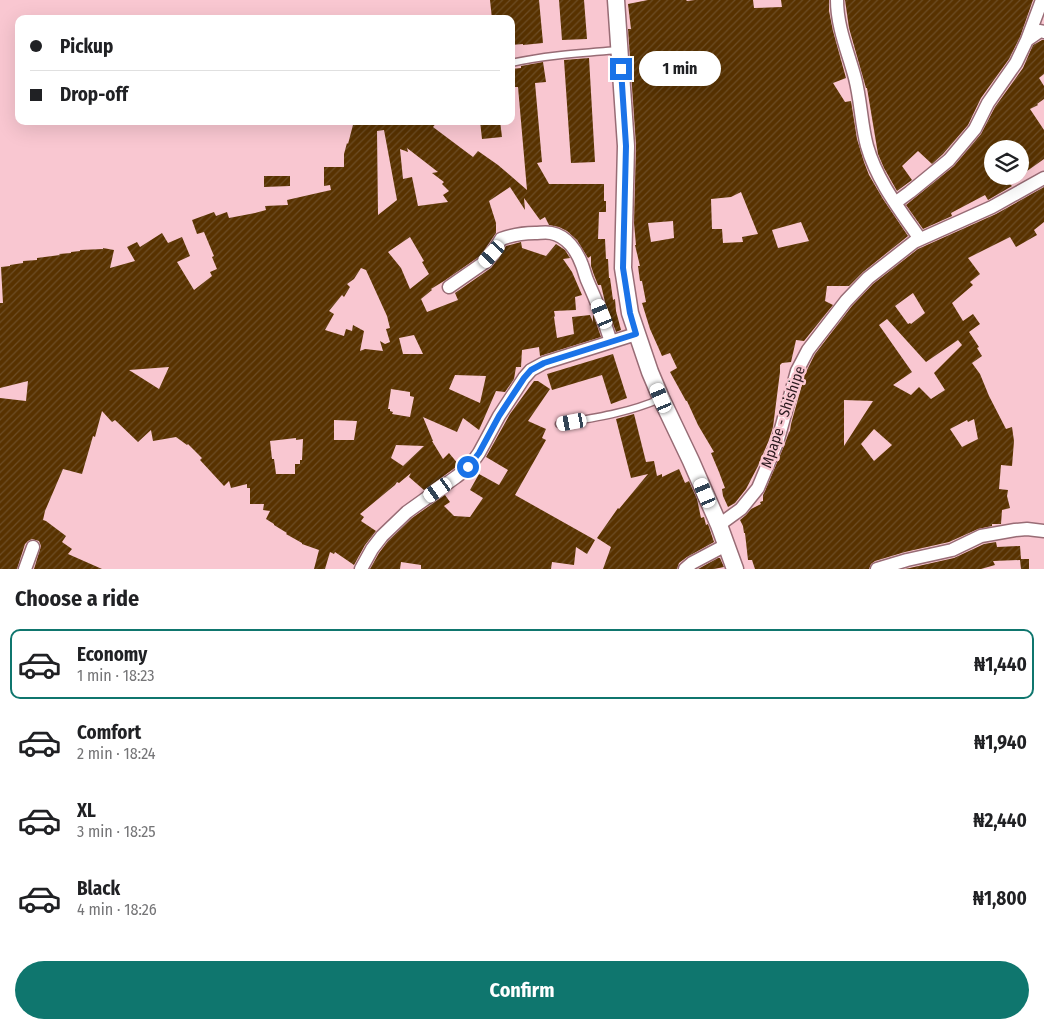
<!DOCTYPE html>
<html lang="en">
<head>
<meta charset="utf-8">
<style>
	body { margin:0; font-family:"Fira Sans Condensed",sans-serif; background:#f2f2f2; color:#202124; height:100vh; display:flex; flex-direction:column; font-size:19px; white-space:nowrap }
	* { box-sizing:border-box; margin:0 }
	p { font-size:16px; color:#757577 }
	.icon { flex:none; width:28px; height:28px; fill:none; stroke:currentColor; stroke-width:2; stroke-linecap:round; stroke-linejoin:round }
	.map { position:relative; height:569px; overflow:hidden }
	.panel { display:flex; flex-direction:column; background:#fff; flex:1 }
	.panel>* { flex:none }
	.top-card { position:absolute; left:15px; top:15px; width:500px; height:110px; border-radius:10px; box-shadow:0 5px 20px #0002; display:grid; align-content:center; height:110px; padding:0 15px; background:#fff }
	.tools { position:absolute; left:984px; top:140px; display:grid; gap:10px }
	.tools a { display:grid; place-items:center; width:45px; height:45px; border-radius:50%; background:#fff; box-shadow:0 5px 20px #0002; font-size:25px }
	.end { position:absolute; width:22px; height:22px; margin:-11px; border:6px solid #1a73e8; background:#fff; box-shadow:0 0 0 2px #fff }
	.from { border-radius:50% }
	.bubble { position:absolute; height:35px; border-radius:18px; background:#fff; box-shadow:0 5px 20px #0002; font-size:16px; font-weight:700; line-height:35px; text-align:center }
	.car { position:absolute; width:15px; height:30px; margin:-15px -8px; border-radius:6px; box-shadow:0 0 4px 1px #0007; background:linear-gradient(#fff 24%,#345 0 40%,#fff 0 76%,#345 0 86%,#fff 0) }
	.top-card b { display:flex; align-items:center; gap:18px; height:48px; font-size:19px }
	.top-card b+b { border-top:1px solid #e0e0e0 }
	.top-card i { width:12px; height:12px; background:#202124 }
	ul { padding:0; list-style:none }
	li { display:flex; align-items:center; gap:15px; height:70px; margin:0 10px 8px; padding:0 5px; border:2px solid transparent; border-radius:10px }
	li div { flex:1 }
	li b { display:block; font-size:19px }
	li em { font-style:normal; font-weight:700 }
	li.on { border-color:#0f766e }
	li>.icon { width:45px; height:45px; stroke-width:1.5 }
	h2 { padding:0 15px; font-size:22px; line-height:60px }
	.action { display:flex; gap:10px; margin-top:auto; padding:10px 15px }
	.action a { flex:1; height:58px; border-radius:30px; background:#0f766e; color:#fff; font-size:20px; font-weight:700; line-height:58px; text-align:center }
	.map>svg:first-child { display:block }
</style>
</head>
<body>
<div class="map">
<svg width="1044" height="569" viewBox="0 0 1044 569">
	<defs>
		<pattern id="building-hatch" width="6" height="6" patternUnits="userSpaceOnUse" patternTransform="scale(1.25)"><rect width="6" height="6" fill="#583200"/><path d="M-1 1l2-2M0 6l6-6M5 7l2-2" fill="none" stroke="#6d4d26"/></pattern>
	</defs>
	<rect width="100%" height="100%" fill="#f9c7d1"/>
	<!-- building -->
	<path fill="url(#building-hatch)" fill-rule="evenodd" d="M490,0H539L543,43L523,45V44L511,45V19H492Z
		M559,0H584L587,39L562,40Z
		M648,0H686L687,1L695,0H753L754,8L782,7L781,0H829V11L833,31L846,78L833,83L845,102L851,101L857,139L864,162L869,175L883,199L908,236L863,272L849,286H827L825,301L833,305L804,341L796,340L791,362L782,363L780,365V372L773,427L769,440L758,466L746,489L735,503L728,507L723,496L722,489L725,488L719,472L711,453L714,452L698,425L687,401H686L670,372L677,368L670,353L662,356L659,349L650,329L642,303L646,302L642,281H640L638,266H640L635,245H636L634,223L636,145L628,29H631L628,4ZM741,192L758,234L742,237L743,242L723,243L722,229H712L711,199L731,197ZM673,221L674,238L651,242L648,223ZM801,222L809,241L778,248L772,230Z
		M845,0H1033L1020,37L1009,59L981,98L968,125L943,154L932,164L918,151L902,166L912,180L897,191L884,168L878,154L867,88H866L849,28Z
		M1042,40H1044V74L1039,78L1044,86V99L1037,104L1038,105L1030,109L1044,130V159L1020,176V149H992V176H1020L1009,183L1012,186L988,200L985,195L951,213L952,216L923,229L906,205L954,166L981,134L995,107L1023,68L1033,45Z
		M589,58L595,162L571,163L564,60Z
		M543,62L546,82L535,83L542,162L537,163L549,184H604V201H606V212H599L598,239H605L606,259H608L609,278H610L613,300L615,299L616,311L621,330L616,332L605,302L601,285H598L594,275L591,266V256L588,258L577,240L567,231L559,227L549,225L545,217L540,220L524,198L525,210L510,187L489,201L496,223V233L485,249L480,256L444,281L431,289L432,290L421,299L427,312L458,300L455,293L491,268L499,258L506,246L521,242L522,248L546,256L556,244L565,250L570,258L563,259L572,272L582,295L575,297L576,310L554,311L555,316L554,317L557,338L574,334L572,317L590,315L593,322V314L601,337L540,356L539,347L522,350L521,367H516L514,379L505,392L496,391L479,430L463,418L457,432L423,417L433,441H432L443,459L449,453L459,465L424,490L409,477L411,473L399,483L397,482L395,485L360,514L364,517L361,521L376,531L365,545L354,565L335,552L334,554L330,552L325,569H314L319,550L302,544V543L286,534L287,533L274,525V524L266,519L270,511L263,510L264,504H250V488H247V484L231,488L229,481L224,486L200,460L202,458L188,444L187,445L176,437L153,441L151,430L138,442L115,420L112,422L102,411L95,437L93,436L82,474L63,469L45,511L43,520L46,521L66,536L62,542L72,549L68,554L102,569H34L41,546L39,541L32,539L28,541L25,544L17,569H0V398L26,401L28,381L0,388V303H3L1,267L10,266V265L23,263V261L37,260V258L60,255L59,254L71,253V252L80,251V250L103,249V248L114,250L110,268L135,261L127,247L137,242L140,247L162,233L168,243L182,237L190,256L177,262L194,290L212,276L210,272L217,269L212,257L214,256L204,232L197,234L192,220L214,212L216,216L227,212L229,218L255,213L266,210L265,206L288,205L287,200L331,190L330,185L324,186V167H344V154L347,143L348,144L354,121H372L395,125L397,121H438L433,127L473,157L478,151L498,165L527,190L518,87H511V69L521,68V66ZM384,130L397,200L378,215L377,131ZM407,148L438,172L432,173L444,182L442,184L449,191L443,195L448,202L418,206L412,177L403,179L400,149L408,152ZM410,237L424,261L422,262L429,274L410,289L401,268L388,252ZM361,268L366,270L387,316L390,328L386,329L390,342L385,344L380,341L383,351L365,349L360,351L364,331L353,325L352,331L346,329L344,336L325,330L334,314L329,311L342,295L344,297L350,287L347,284L354,279ZM414,335L423,354H403L399,338ZM169,367L159,389L129,370ZM455,375L486,376L480,403L449,389ZM391,389L410,392V396L414,397L410,417L392,414L393,412L390,411V409H388ZM334,420L357,421L354,440H334ZM296,438V440L303,439L302,460H300V464H295V474H276L274,459H272L270,441ZM396,445L424,446L403,466L391,458Z
		M480,121H500L502,137L482,139Z
		M264,176H290V186L264,187Z
		M1044,187V222L1034,230L1037,235L1016,247L1010,237L968,258L980,274L970,282L973,285L952,303L963,321L973,314L980,324L969,332L979,347L977,348L982,356L972,363L980,374L989,396L1006,429L1012,427L1014,441L1012,466L1001,465L999,489L1008,490L1007,496L1010,508L1002,510L1001,524H992V526L978,529L949,542L905,552L875,561L871,564L869,569H755L752,560H748L745,533H744L743,526L740,520L746,515L751,509L761,504L760,502L763,501V495L765,491L784,446L789,432L790,431L791,424L805,374L815,354L852,306L873,284L918,249L996,214ZM913,293L925,313L911,324L910,323L908,324L895,306ZM887,319L926,362L958,340L962,345L934,373L945,390L931,399L919,387L911,395L893,385L912,372L879,325ZM844,400L873,401L844,446ZM974,419L978,439L962,447L950,429L967,420L968,422ZM874,429L892,445L874,461L861,444Z
		M613,354L627,398L611,404L602,375L552,390L547,374Z
		M534,381H538L550,389L528,421L546,429L542,438L546,440L515,495L595,540L587,554L576,547L574,565L552,562L551,569H421V565L401,562L400,569H370L379,553L388,541L412,518L445,495L450,502L444,506L454,516L470,517L483,498L470,490L479,474L499,485L508,470L486,457L510,414Z
		M634,414L646,462L654,461L657,476L662,474V477L679,469L685,483L689,481L692,488L697,499L701,518L704,517L706,525L708,524L714,542L687,557L679,563L677,569H603L611,547L597,538L618,508L619,509L648,474L631,478L616,419Z
		M996,542L997,547L1020,546L1021,559H1029V569H1021L1020,560L993,561L995,565L981,569H905L954,558L984,544Z
		M718,558H720L724,567L714,569H698Z"/>
	<g fill="none" stroke-linecap="round" stroke-linejoin="round">
		<!-- service casing -->
		<g stroke="#986c75" stroke-width="9">
			<path id="service" d="M511,63C547,55 583,53 619,50
				M559,424C593,418 628,413 660,399"/>
		</g>
		<!-- minor casing -->
		<g stroke="#986c75" stroke-width="15">
			<path id="minor" d="M837,0C837,27 848,52 855,78C861,101 861,124 867,146C877,181 900,210 920,239
				M1027,40L1040,31L1044,32
				M895,203L910,192L949,160L975,129L988,103L1016,63L1027,40L1042,0
				M449,287L485,262L492,254L501,239C512,235 524,233 535,233C540,233 546,232 551,233C567,236 577,251 582,265C584,270 585,275 587,280C596,300 604,320 611,342
				M719,525L741,509L758,488L777,443L797,371L808,350L846,301L868,278L914,242L992,207L1044,178
				M25,569L33,547
				M361,569L372,549L382,536L407,512L456,477L469,467L479,453L499,416L524,378L531,370L544,363L636,334
				M685,569L692,563L726,545
				M877,569L907,560L952,550L981,536L1015,530L1027,529L1044,531"/>
		</g>
		<!-- tertiary casing -->
		<g stroke="#986c75" stroke-width="19">
			<path id="tertiary" d="M616,0L626,146L623,268L630,313L650,372L661,398L691,461L719,525L735,569"/>
		</g>
		<!-- service -->
		<use href="#service" stroke="#fff" stroke-width="6"/>
		<!-- minor -->
		<use href="#minor" stroke="#fff" stroke-width="12"/>
		<!-- tertiary -->
		<use href="#tertiary" stroke="#fff" stroke-width="16"/>
	</g>
	<g fill="none" stroke-linecap="round" stroke-linejoin="round">
		<!-- route -->
		<path stroke="#1a73e8" stroke-width="6" d="M468,467L479,453L499,416L524,378L531,370L544,363L636,334L630,313L623,268L626,146L621,69"/>
	</g>
	<g text-anchor="middle" dominant-baseline="central" stroke-width="5" stroke-linejoin="round" paint-order="stroke">
		<!-- street labels -->
		<g font-size="15" fill="#2b1a1e" stroke="#f9c7d1">
			<text transform="translate(783 417) rotate(-71)">Mpape - Shishipe</text>
		</g>
	</g>
</svg>
<div class="tools">
<a><svg class="icon" aria-label="layers" viewBox="0 0 24 24"><path d="M12 4l9 5-9 5-9-5zM3 14l9 5 9-5"/></svg></a>
</div>
<i class="end from" style="left:468px;top:467px"></i>
<i class="end" style="left:621px;top:69px"></i>
<div class="bubble" style="left:639px;top:51px;width:82px">1 min</div>
<i class="car" style="left:492px;top:254px;rotate:222deg"></i>
<i class="car" style="left:602px;top:314px;rotate:337deg"></i>
<i class="car" style="left:661px;top:398px;rotate:337deg"></i>
<i class="car" style="left:572px;top:422px;rotate:260deg"></i>
<i class="car" style="left:438px;top:490px;rotate:235deg"></i>
<i class="car" style="left:705px;top:493px;rotate:337deg"></i>
<div class="top-card">
<b><i class="from"></i>Pickup</b>
<b><i></i>Drop-off</b>
</div>
</div>
<section class="panel">
<h2>Choose a ride</h2>
<ul>
<li class="on"><svg class="icon" aria-label="car" viewBox="0 0 24 24"><path d="M5 17H2v-5l4-1 3-4h7l3 4 3 1v5h-3M9 17h6M6 11h13"/><circle cx="7" cy="17" r="2"/><circle cx="17" cy="17" r="2"/></svg><div><b>Economy</b><p>1 min · 18:23</p></div><em>₦1,440</em></li>
<li><svg class="icon" aria-label="car" viewBox="0 0 24 24"><path d="M5 17H2v-5l4-1 3-4h7l3 4 3 1v5h-3M9 17h6M6 11h13"/><circle cx="7" cy="17" r="2"/><circle cx="17" cy="17" r="2"/></svg><div><b>Comfort</b><p>2 min · 18:24</p></div><em>₦1,940</em></li>
<li><svg class="icon" aria-label="car" viewBox="0 0 24 24"><path d="M5 17H2v-5l4-1 3-4h7l3 4 3 1v5h-3M9 17h6M6 11h13"/><circle cx="7" cy="17" r="2"/><circle cx="17" cy="17" r="2"/></svg><div><b>XL</b><p>3 min · 18:25</p></div><em>₦2,440</em></li>
<li><svg class="icon" aria-label="car" viewBox="0 0 24 24"><path d="M5 17H2v-5l4-1 3-4h7l3 4 3 1v5h-3M9 17h6M6 11h13"/><circle cx="7" cy="17" r="2"/><circle cx="17" cy="17" r="2"/></svg><div><b>Black</b><p>4 min · 18:26</p></div><em>₦1,800</em></li>
</ul>
<div class="action"><a>Confirm</a></div>
</section>
</body>
</html>
